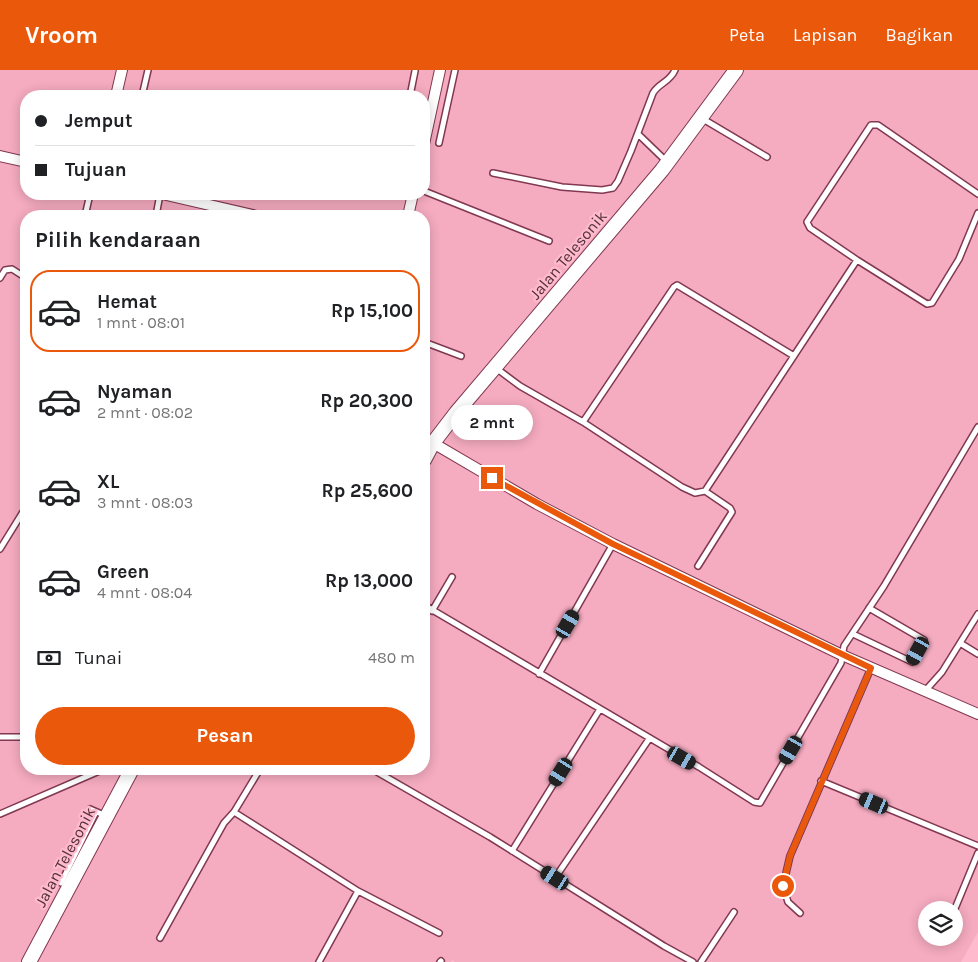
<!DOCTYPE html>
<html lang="id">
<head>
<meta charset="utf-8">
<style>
	body { margin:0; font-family:Karla,sans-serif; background:#f2f2f2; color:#202124; height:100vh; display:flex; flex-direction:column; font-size:19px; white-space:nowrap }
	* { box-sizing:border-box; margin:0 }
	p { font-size:16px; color:#757577 }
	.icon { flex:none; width:28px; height:28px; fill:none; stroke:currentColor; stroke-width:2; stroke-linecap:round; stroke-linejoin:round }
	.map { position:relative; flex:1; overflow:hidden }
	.panel { position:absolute; left:20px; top:140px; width:410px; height:565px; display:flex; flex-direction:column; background:#fff; border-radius:20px; box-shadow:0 2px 12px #0003 }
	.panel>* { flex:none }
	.banner { position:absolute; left:20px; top:20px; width:410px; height:110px; border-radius:20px; box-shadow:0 2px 12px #0003; display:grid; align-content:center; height:110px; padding:0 15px; background:#fff }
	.fabs { position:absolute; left:918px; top:831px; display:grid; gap:10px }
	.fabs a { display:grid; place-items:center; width:45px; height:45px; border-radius:50%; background:#fff; box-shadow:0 2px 12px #0003; font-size:25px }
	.end { position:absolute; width:22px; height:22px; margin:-11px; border:6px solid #ea580c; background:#fff; box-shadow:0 0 0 2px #fff }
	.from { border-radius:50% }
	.bubble { position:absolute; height:35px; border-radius:18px; background:#fff; box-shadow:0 2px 12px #0003; font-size:16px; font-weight:700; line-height:35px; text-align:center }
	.car { position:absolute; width:15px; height:30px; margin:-15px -8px; border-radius:6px; box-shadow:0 0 4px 1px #0007; background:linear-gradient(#222 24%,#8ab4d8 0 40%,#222 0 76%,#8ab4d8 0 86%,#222 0) }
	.banner b { display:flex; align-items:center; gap:18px; height:48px; font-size:19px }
	.banner b+b { border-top:1px solid #e0e0e0 }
	.banner i { width:12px; height:12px; background:#202124 }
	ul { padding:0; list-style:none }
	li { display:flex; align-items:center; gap:15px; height:82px; margin:0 10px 8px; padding:0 5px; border:2px solid transparent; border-radius:20px }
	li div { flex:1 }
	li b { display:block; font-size:19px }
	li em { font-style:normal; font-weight:700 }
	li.selected { border-color:#ea580c }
	li>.icon { width:45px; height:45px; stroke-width:1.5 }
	h2 { padding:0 15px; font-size:22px; line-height:60px }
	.pay { display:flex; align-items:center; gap:12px; height:55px; padding:0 15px; font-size:19px }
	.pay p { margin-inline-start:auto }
	.primary-button { display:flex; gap:10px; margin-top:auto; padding:10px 15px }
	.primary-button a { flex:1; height:58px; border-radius:30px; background:#ea580c; color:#fff; font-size:20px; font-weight:700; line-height:58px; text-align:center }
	header { display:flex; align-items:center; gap:30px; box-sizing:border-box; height:70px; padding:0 25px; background:#ea580c; color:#fff }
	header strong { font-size:24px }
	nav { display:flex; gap:28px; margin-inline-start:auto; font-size:18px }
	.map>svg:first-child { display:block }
</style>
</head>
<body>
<header>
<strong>Vroom</strong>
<nav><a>Peta</a><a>Lapisan</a><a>Bagikan</a></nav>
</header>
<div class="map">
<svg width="978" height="892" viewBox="0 0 978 892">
	<rect width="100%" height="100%" fill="#ffbacd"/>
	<!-- built -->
	<path fill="#f5abc0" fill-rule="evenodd" d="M0,0H978V862L961,892H455L452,890L451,892H0ZM26,26H424V124H26ZM26,146H424V699H26ZM926,840H954V868H926Z"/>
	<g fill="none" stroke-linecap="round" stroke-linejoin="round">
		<!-- lane casing -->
		<g stroke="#813851" stroke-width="8">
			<path id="lane" d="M142,26L148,0
				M410,26L415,1
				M703,49L767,87
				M638,64L666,91
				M439,73L455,0
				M493,103L562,117L602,120L613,118L618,111L631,81L653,23C659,13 670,12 675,0
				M424,121L549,171
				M85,146L90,124
				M156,146L160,124
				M857,190L927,234L932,233L959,189L978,143
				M0,208L5,200L12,199L26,208
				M424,272L461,286
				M496,298L520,316L583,352L682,417L695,423L705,421L857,190L810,158L807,152L871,55H878L978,124
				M583,352L674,217L677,215L794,286
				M424,368L432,373
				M0,479L26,437
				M698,496L732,442L730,438L705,421
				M424,535L699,697L754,732L760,733L841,593L844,576L884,516L978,357
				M432,541L452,507
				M853,564L912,592L924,570L869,538
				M960,573L978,584
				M539,604L613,474
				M925,621L942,602L978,544
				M0,667H26
				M372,699L490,767L664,876L693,892
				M821,711L978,776
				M90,739L106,746
				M234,742L358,821L439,863
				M0,744L104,699
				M512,781L600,639
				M555,808L649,669
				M61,813L96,742
				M954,841L978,783
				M800,843L788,832L783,816L790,786L871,598
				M160,868L224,753L234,742L260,699
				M319,892L358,821
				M440,892L441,891
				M701,892L734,842"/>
		</g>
		<!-- street casing -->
		<g stroke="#813851" stroke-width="12">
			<path id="street" d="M116,26L122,0
				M424,74L440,0
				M0,86L26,92
				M162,124L257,146
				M408,146L413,124
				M433,373L537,434L613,474L842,585L978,644"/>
		</g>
		<!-- secondary casing -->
		<g stroke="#813851" stroke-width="16">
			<path id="secondary" d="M424,390L433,373L456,343L662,100L736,0
				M29,892L132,699"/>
		</g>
		<!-- lane -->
		<use href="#lane" stroke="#fff" stroke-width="5"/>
		<!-- street -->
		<use href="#street" stroke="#fff" stroke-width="10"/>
		<!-- secondary -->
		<use href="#secondary" stroke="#fff" stroke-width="14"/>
	</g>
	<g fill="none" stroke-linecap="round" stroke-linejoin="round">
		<!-- route -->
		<path stroke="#ea580c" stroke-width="6" d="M492,408L613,474L871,598L790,786L783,816"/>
	</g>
	<g text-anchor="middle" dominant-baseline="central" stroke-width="4.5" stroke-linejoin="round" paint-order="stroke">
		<!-- street labels -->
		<g font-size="16" fill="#52303a" stroke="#ffbacd">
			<text transform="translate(568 185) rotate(-50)">Jalan Telesonik</text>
			<text transform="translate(65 787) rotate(-62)">Jalan Telesonik</text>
		</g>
	</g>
</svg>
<div class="fabs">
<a><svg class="icon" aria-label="layers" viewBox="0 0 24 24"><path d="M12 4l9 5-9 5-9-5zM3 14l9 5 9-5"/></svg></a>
</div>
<i class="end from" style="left:783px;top:816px"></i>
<i class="end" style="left:492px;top:408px"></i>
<div class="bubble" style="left:451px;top:335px;width:82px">2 mnt</div>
<i class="car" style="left:568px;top:554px;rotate:30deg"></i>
<i class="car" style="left:918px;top:581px;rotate:209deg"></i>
<i class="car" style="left:791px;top:680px;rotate:210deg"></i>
<i class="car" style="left:682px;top:688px;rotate:120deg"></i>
<i class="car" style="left:561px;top:702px;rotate:212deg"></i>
<i class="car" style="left:874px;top:733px;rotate:293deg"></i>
<i class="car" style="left:555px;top:808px;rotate:303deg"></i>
<div class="banner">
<b><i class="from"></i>Jemput</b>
<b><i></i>Tujuan</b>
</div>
<section class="panel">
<h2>Pilih kendaraan</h2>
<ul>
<li class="selected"><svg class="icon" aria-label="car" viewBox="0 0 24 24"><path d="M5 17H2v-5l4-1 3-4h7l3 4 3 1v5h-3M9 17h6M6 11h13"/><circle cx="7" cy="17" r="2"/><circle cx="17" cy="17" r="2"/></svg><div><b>Hemat</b><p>1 mnt · 08:01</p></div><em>Rp 15,100</em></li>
<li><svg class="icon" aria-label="car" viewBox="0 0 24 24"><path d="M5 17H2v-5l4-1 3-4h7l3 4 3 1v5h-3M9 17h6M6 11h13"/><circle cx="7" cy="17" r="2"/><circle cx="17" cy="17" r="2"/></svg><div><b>Nyaman</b><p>2 mnt · 08:02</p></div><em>Rp 20,300</em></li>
<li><svg class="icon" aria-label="car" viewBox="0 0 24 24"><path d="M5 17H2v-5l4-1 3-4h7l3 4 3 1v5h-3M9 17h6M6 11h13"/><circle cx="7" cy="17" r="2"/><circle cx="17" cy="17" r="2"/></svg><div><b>XL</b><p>3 mnt · 08:03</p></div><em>Rp 25,600</em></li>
<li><svg class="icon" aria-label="car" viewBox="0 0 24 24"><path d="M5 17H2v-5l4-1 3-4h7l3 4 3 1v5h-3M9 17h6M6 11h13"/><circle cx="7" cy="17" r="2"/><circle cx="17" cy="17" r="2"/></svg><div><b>Green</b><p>4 mnt · 08:04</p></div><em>Rp 13,000</em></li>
</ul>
<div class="pay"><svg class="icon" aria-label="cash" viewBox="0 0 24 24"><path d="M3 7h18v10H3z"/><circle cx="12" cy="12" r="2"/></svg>Tunai<p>480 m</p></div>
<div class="primary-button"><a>Pesan</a></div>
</section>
</div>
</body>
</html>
